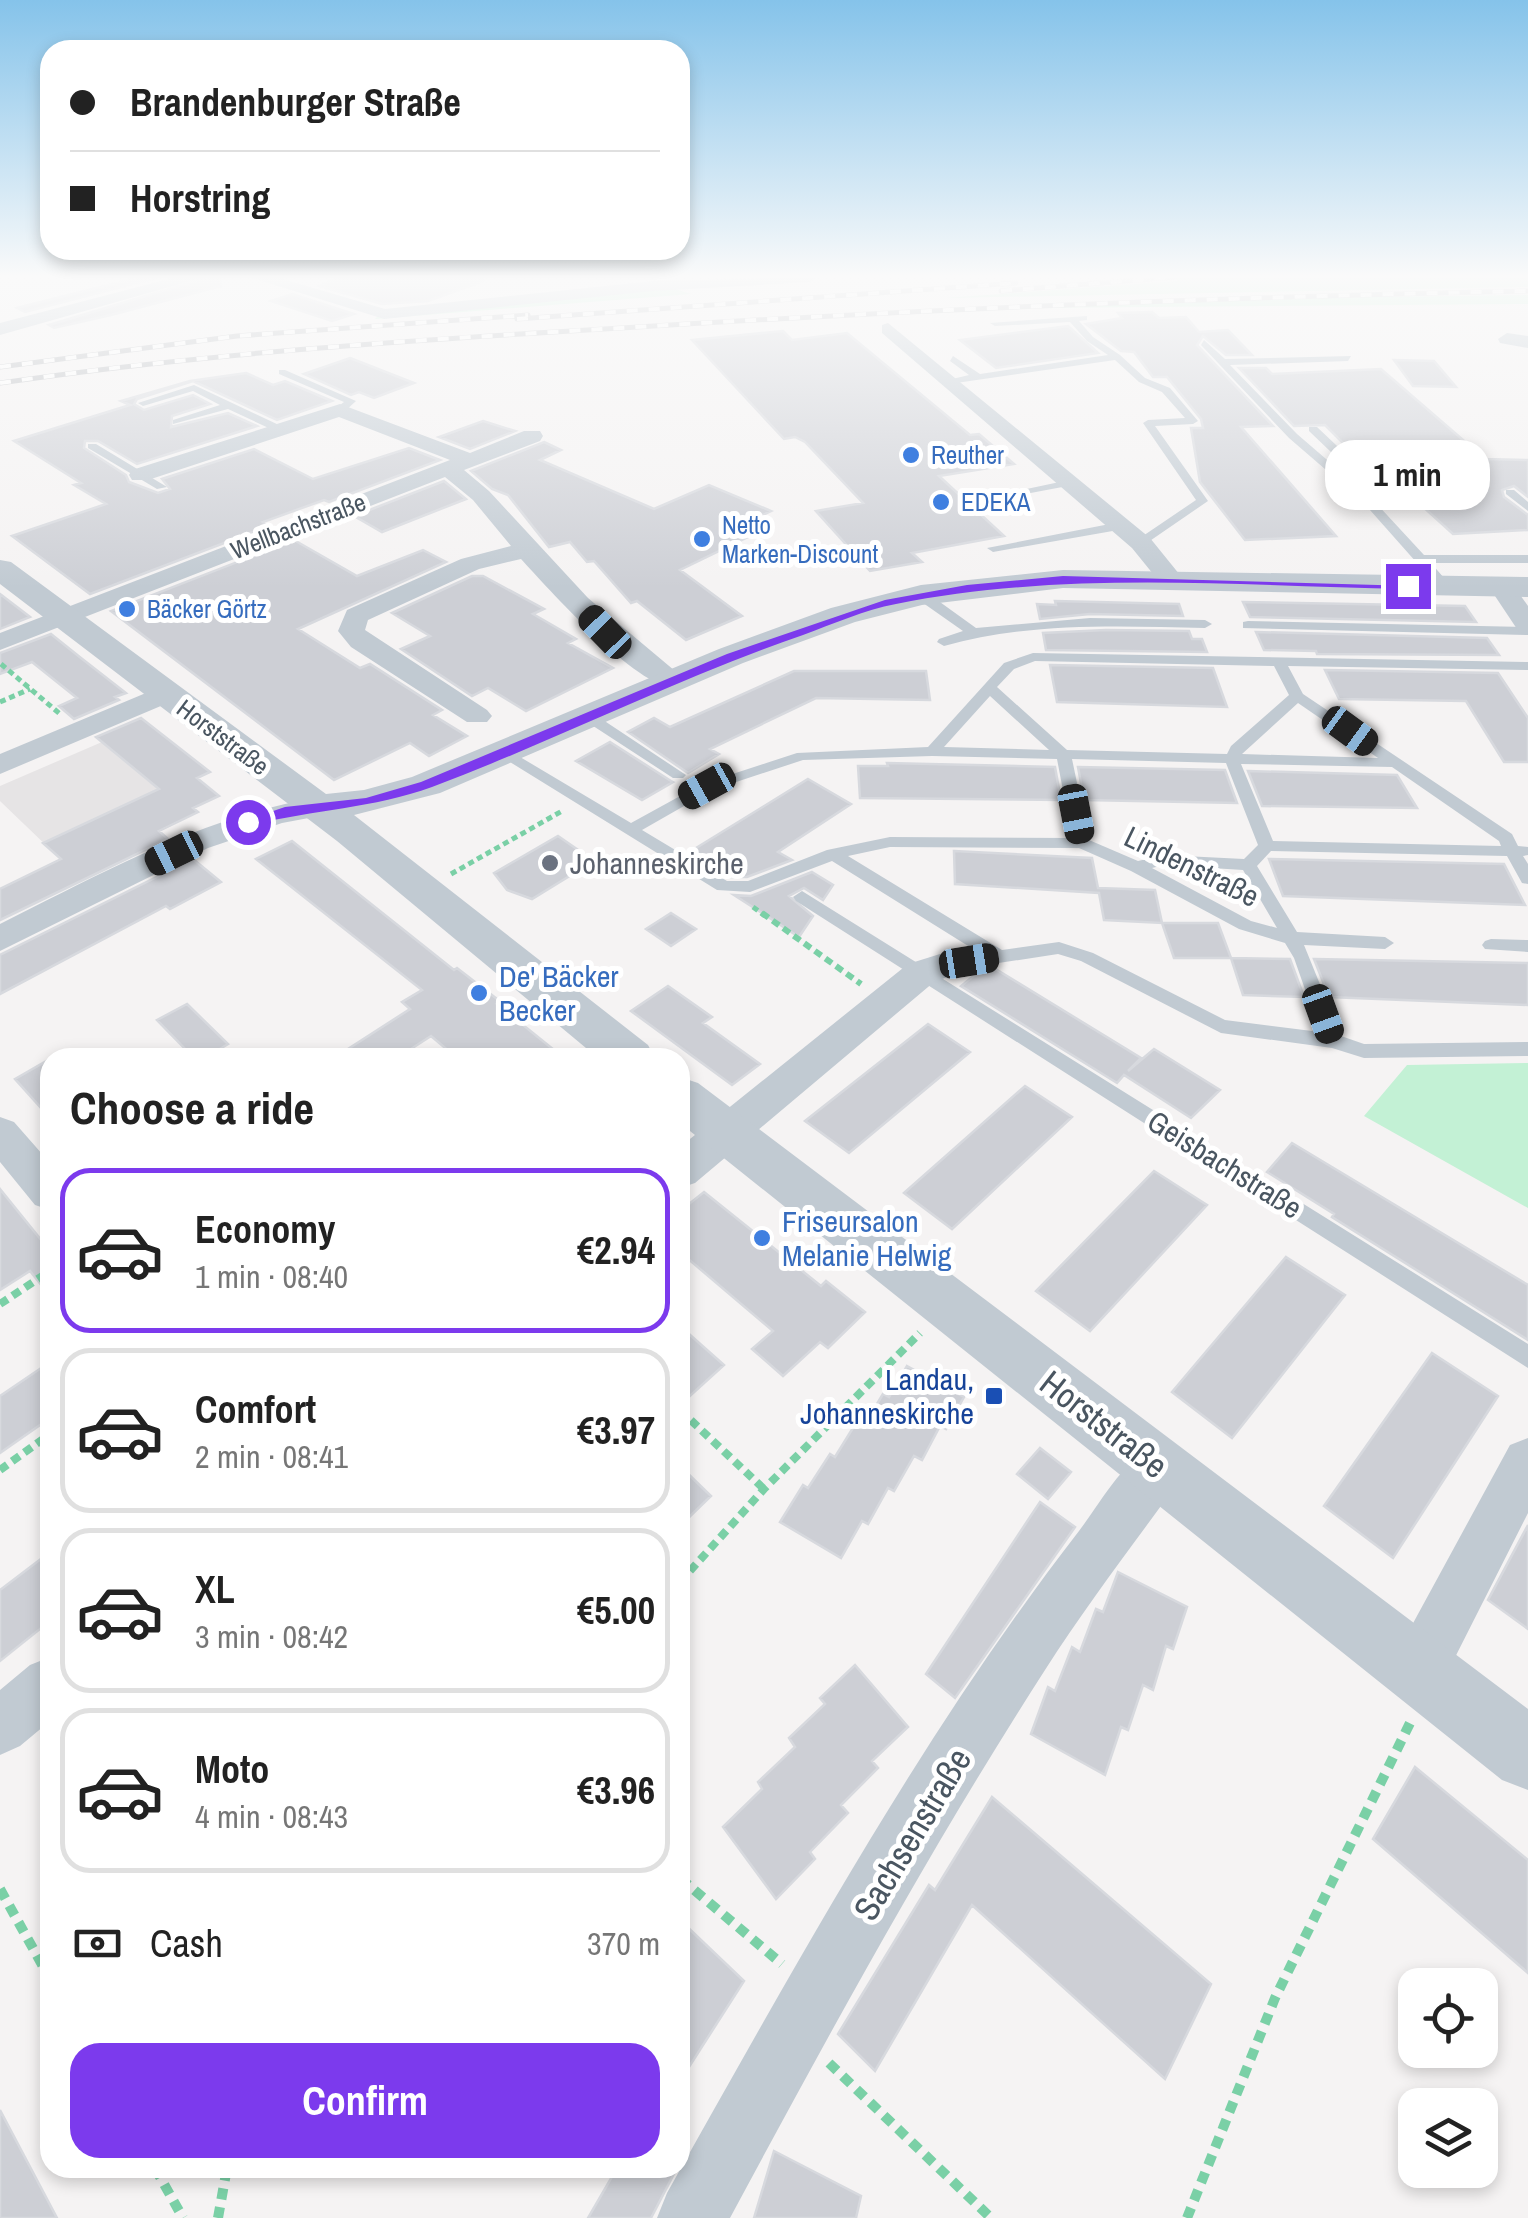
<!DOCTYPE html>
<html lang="en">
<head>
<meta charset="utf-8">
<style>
	body { margin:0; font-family:"Archivo Narrow",sans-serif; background:#f2f2f2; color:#222; height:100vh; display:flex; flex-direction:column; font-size:38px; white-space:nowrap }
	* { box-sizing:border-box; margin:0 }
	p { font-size:32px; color:#767676 }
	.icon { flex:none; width:55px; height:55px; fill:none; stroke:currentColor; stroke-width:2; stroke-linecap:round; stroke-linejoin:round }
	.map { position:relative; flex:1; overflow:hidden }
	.details { position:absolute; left:40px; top:1048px; width:650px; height:1130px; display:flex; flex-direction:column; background:#fff; border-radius:30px; box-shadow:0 5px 15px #0003 }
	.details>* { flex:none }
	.top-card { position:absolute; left:40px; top:40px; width:650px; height:220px; border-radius:30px; box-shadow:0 5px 15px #0003; display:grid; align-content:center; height:220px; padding:0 30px; background:#fff }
	.tools { position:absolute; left:1398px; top:1968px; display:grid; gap:20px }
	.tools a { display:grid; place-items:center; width:100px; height:100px; border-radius:20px; background:#fff; box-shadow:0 5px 15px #0003; font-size:50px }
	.end { position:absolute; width:45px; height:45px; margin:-22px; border:12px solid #7c3aed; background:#fff; box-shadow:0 0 0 5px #fff }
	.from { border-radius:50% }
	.bubble { position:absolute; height:70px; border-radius:30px; background:#fff; box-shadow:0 5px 15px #0003; font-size:32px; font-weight:700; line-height:70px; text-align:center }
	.car { position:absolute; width:30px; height:60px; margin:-30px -15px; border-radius:12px; box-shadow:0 0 8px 2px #0007; background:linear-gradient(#222 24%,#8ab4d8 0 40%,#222 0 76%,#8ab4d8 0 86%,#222 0) }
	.top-card b { display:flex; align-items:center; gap:35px; height:95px; font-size:38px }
	.top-card b+b { border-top:2px solid #e0e0e0 }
	.top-card i { width:25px; height:25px; background:#222 }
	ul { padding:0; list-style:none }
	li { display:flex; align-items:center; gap:30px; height:165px; margin:0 20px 15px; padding:0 10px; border:5px solid #e0e0e0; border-radius:30px }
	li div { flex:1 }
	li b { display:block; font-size:38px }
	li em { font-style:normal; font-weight:700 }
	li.selected { border-color:#7c3aed }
	li>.icon { width:90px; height:90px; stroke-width:1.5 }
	h2 { padding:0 30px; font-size:45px; line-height:120px }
	.pay { display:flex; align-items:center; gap:25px; height:110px; padding:0 30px; font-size:38px }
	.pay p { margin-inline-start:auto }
	.button { display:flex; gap:20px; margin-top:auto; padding:20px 30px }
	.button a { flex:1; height:115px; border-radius:30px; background:#7c3aed; color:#fff; font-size:40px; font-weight:700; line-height:115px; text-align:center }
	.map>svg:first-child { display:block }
</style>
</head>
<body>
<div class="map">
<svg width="1528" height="2218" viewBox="0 0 1528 2218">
	<rect width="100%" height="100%" fill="#f5f3f3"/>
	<!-- education -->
	<path fill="#e6e4e5" d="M102,742L164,794L197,778L219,796L194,808L198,812L171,825L167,822L75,873L0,801V786Z"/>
	<!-- green -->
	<path fill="#c3f1d5" d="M1174,277H1528V287L945,298L1178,281Z
		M657,283L691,294L375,319L379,315Z
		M1528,295V304L1024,308L1222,299Z
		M1528,1063V1208L1364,1116L1407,1065Z"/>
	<!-- building -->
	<path fill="#cdcfd5" stroke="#d7d9de" stroke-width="2.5" d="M140,277H160L25,312L17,308Z
		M209,277H220L221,286L111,315L54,328L49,325Z
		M340,277H483L484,281L428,301L382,304L319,286Z
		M292,294L354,314L332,321L271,301Z
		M1152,312L1159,318L1186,317L1199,332L1228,330L1252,355H1226L1203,336L1197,345L1273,426L1241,427L1336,536L1245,540L1200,482L1191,428H1203L1201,419L1167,377H1153L1134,352L1121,351L1086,324L1122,318L1118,313Z
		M1068,326L1098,353L996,368L960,340Z
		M783,331L792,340L847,333L970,435L979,434L1014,464L939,476L1004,536L912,553L922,562L870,571L816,511L863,503L805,442L795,437L784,439L692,340Z
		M350,358L414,383L374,398L359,392L351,395L304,374Z
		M1394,360L1434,361L1456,387L1413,386Z
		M1239,368H1266L1272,374L1381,369L1485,459L1528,460V497L1514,486L1502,490L1504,497L1528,515V530L1453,534L1399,485L1386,486L1325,425L1294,426Z
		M246,373L273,385L285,381L332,401L277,420L193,381L137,399L134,404L144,410L193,395L210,404L172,416L171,427L228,413L257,426L137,464L98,441H85L84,448L126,475L129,482L158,493L170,489L162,479L254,449L313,479L409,448L440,460L329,502L324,500L263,522L269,526L90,594L12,536L106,504L74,485L81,483L14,441L130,405L121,401L190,381Z
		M483,421L515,431L470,449L439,437Z
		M544,442L561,450L540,460L654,509L709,485L771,511L736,528L752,535L680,570L742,616L686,640L637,601L631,603L594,561L587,562L570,542L549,547L508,495L492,489L471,471Z
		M444,481L466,499L382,532L354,516Z
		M294,540L357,576L423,550L446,562L298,629L360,668L370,664L442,710L433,715L467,736L429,756L410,743L334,780L111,611Z
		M472,576H483L544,609L533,614L576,639L568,643L613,668L526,711L488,688L472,696L401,649L430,636L392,613Z
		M0,594L30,617L0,629Z
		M1055,601L1179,604L1183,616L1090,614L1040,619L1037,604L1056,605Z
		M1243,602L1465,606L1476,622L1250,617Z
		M1106,630L1189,631L1192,639H1202L1207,652L1046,650L1043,633Z
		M1256,632L1487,638L1499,655L1317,654L1316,651L1264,650Z
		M51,634L81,658L126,693L115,697L119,700L74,719L59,706L77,698L32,662L0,674V653Z
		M1050,665L1213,668L1227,707L1057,702Z
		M1325,670L1498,673L1528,718V762H1504L1466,701L1339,699Z
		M794,671H926L930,700L816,698L710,749L719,754L688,773L628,732L654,718L670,727Z
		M141,718L210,772L197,778L219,796L193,808L198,812L159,831L168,839L0,920V889L61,859L43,843L159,789L96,737Z
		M610,742L671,781L673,782L642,800L576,761Z
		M887,763L1055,767L1061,800L860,798L858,766H888Z
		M1078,767L1225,770L1237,803L1084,800Z
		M1248,771L1397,775L1417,808L1262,806Z
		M808,779L851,804L778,852L792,860L747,877H728L688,853Z
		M558,836L594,861L532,899L507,890L494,873Z
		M292,841L454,970L457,968L501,1002L497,1004L564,1058H457L431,1036L397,1058H334L410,1009L402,1002L422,990L256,859Z
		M954,851L1092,858L1098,888L1155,890L1162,923L1104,920L1099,893L955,884Z
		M193,859L221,882L170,909L166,906L0,994V955Z
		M1269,859L1504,864L1525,905L1283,896Z
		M812,872L833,885L823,900L804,888L789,896L813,916L799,937L734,895L751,896Z
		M671,913L696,929L671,946L646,929Z
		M1162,923H1218L1231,958H1174Z
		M1231,958L1290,959L1304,997L1243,995Z
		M1314,959L1528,963V1005L1329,997Z
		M994,968L1141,1058L1128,1071L1154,1049L1220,1090L1191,1118L1124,1075L1117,1083L961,986L982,969Z
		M668,986L712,1017L703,1023L760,1064L732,1085L631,1011Z
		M187,1004L228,1044L205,1058H194L157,1020Z
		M928,1024L970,1052L849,1153L805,1121Z
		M50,1059V1118L15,1079Z
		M1025,1086L1072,1117L952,1229L904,1193Z
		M1292,1143L1528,1285V1340L1332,1217L1334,1214L1267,1172Z
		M1154,1171L1207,1205L1090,1331L1036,1291Z
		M0,1189L50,1251V1296L30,1271L0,1290Z
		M704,1192L821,1286L826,1281L865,1312L828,1348L820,1342L783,1376L752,1349L773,1331L680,1252V1211Z
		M1286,1257L1345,1295L1232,1438L1172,1392Z
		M680,1326L724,1365L680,1405Z
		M1432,1353L1498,1396L1393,1558L1324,1506Z
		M50,1362V1418L0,1453V1396Z
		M907,1366L964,1397L946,1429L940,1426L922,1460L914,1456L894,1491L888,1488L868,1524L862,1521L841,1558L780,1522L803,1485L808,1488L830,1454L835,1457L856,1423L863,1427L883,1394L889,1397Z
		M1040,1448L1071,1472L1048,1499L1017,1474Z
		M680,1466L711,1496L680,1526Z
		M1040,1502L1075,1527L955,1698L926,1674Z
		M1528,1525V1629L1488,1600Z
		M50,1552V1621L0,1661V1590Z
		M1118,1572L1187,1607L1173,1649L1166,1646L1153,1690L1143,1685L1128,1730L1121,1727L1105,1775L1031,1734L1048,1687L1055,1691L1072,1647L1080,1652L1096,1609L1103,1612Z
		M855,1665L908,1727L872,1761L878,1768L841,1805L848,1813L810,1852L815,1859L776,1899L723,1827L762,1789L758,1782L795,1747L789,1738L825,1704L820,1698Z
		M1415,1767L1528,1860V1973L1373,1839Z
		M992,1797L1211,1984L1165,2079L972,1905L875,2071L838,2034L929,1885L935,1890Z
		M680,1920L744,1981L680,2081Z
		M0,2110L57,2218H0Z
		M774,2151L861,2196L856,2218H754Z
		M617,2168H677L651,2218H588Z"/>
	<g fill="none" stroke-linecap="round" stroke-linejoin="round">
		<!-- path-far3 -->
		<path stroke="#7ad0a6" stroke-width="5" stroke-dasharray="6 4" stroke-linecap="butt" d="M1,664L60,714
			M0,702L30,689
			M451,874L562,811
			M753,907L765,916"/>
		<!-- path-far2 -->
		<path stroke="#7ad0a6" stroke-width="6" stroke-dasharray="8 5" stroke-linecap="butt" d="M762,913L861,984"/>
		<!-- path-far1 -->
		<path stroke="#7ad0a6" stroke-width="8" stroke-dasharray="9 6" stroke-linecap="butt" d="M0,1304L50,1271
			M680,1410L764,1489
			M0,1470L50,1434
			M680,1582L764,1489L920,1333"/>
		<!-- path -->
		<path stroke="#7ad0a6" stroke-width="10" stroke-dasharray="11 8" stroke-linecap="butt" d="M680,1878L782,1964
			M0,1889L50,1979
			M829,2063L991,2218
			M155,2168L183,2218
			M218,2218L227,2168
			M1187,2218L1275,1998L1410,1723"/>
		<!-- service -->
		<path fill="#c1cad2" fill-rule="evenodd" d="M1087,316V320L1079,321L1093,337L1120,355L1145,378L1170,388L1198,421L1193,424L1155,426L1208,501L1141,547L1137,546V540L1196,500L1143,423L1148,420L1185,418L1162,392L1139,382L1115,360L949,384L944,381L969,375L950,361L953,356L980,374L1108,355L1087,341L1070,322L995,326L990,323Z
			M1204,340L1225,359L1351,356L1348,361L1230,365L1297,434L1369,496H1377L1309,431V427H1317L1391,497V501L1375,502L1424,555H1528V563H1431L1451,586L1440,589L1362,501L1289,438L1201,345Z
			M279,370H285L356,401L344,412H336V408L344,402L279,374Z
			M194,385L281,426L282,428L273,430L228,409L173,424V420L220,405L193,391L143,406L138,403Z
			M88,444H96L167,487L157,489L88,448Z
			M1069,480L1073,481V485L1004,498L998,495Z
			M1506,490H1514L1528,502V511L1506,494Z
			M1120,522L1124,523V529L993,552L987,548Z
			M916,592H926L976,628L1090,618L1205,620L1212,624L1205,628C1118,626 1028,622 944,646L937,642L939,639L963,631L916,598Z
			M1248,621L1528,627V635L1243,628V622Z
			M1033,653L1528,662V670L1288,666L1303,694L1512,834L1518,846L1528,847V855L1523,856L1528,864V884L1522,883L1507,856L1271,851L1257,866L1297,932L1385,937L1394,943L1385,949L1304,945L1341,1036L1364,1044L1528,1042V1056L1364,1058L1332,1048L1221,1033L1081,961L1058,954L940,972L934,970L931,966L934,962L981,954L832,861L750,892L717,890L497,754L505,749L510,751L631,823L702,784L797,753L928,747L1004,663ZM1035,661L1274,666L1289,695L1231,746L1227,754L1067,750L997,687L1014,669ZM990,696L1049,750L944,747ZM1298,703L1378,758L1242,754ZM932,756L1057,759L1072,838L890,837L827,850L748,881H727L642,830L712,790L803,760ZM1072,759L1226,763L1258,845L1244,859L1164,855L1138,861L1089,840ZM1241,764L1392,767L1499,841L1501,846L1273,841ZM890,847L1079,848L1131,871L1239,929L1285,943L1294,958L1320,1032L1225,1020L1093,953L1059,942L1002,950L848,856ZM1164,865L1243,870L1277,928L1251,921L1152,868Z
			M589,713L594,714L686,775L683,778H673L584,720V714Z
			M802,891L1528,1344V1368L796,901L793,897Z
			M1491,939L1528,940V952L1485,949L1482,945L1485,941Z"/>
		<!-- minor -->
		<path fill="#c1cad2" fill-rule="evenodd" d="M176,277H205L0,335V323Z
			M249,277H276L385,309L653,281L818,277L810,282L653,291L384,319Z
			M888,323L1150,538L1184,580L1180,585H1162L1132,548L882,333V325Z
			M1507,333L1528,336V348L1500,343L1498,339Z
			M340,404L470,453L524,431H540L543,436L540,441L464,470L489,491L588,598L681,676L685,682L681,688C644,697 547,587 521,559L479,569L368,620L365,630L487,710L492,716L487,722H467L351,647L338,631L347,610L461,559L511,546L473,500L445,477L0,650V633L450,460L339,417L148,480H132L129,475L132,470Z
			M1502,579L1511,582L1528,606V634L1519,632L1489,587Z
			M165,685L175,688L179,694L175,700L0,774V754Z
			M319,797L330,800L335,807L330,814L282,823L208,848L0,951V924C104,872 203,817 319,797Z
			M940,954L953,957L958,966L953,975L934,982L695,1183L680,1188V1147L908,964Z
			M0,1117L14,1122L50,1163V1210L35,1205L0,1162Z
			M1528,1438V1513L1439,1689L1419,1697L1399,1689L1391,1669L1399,1649L1510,1445Z
			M1159,1443L1177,1450L1184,1467L1177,1484C1132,1546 1086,1606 1045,1670C931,1847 830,2032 730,2218H657L667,2193C794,1968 920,1736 1079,1531C1101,1502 1125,1457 1159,1443Z
			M50,1657V1721L20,1746L0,1755V1690L30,1665Z"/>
		<!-- tertiary -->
		<path fill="#c1cad2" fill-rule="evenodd" d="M0,560L11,562L326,794L364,790L412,777L719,649L831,608L921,585L1063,570L1528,577V597L1063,588L922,605L855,622L743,663L440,793L354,815L648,1045L655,1058H598L337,841L0,584Z
			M680,1077L698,1083L1528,1709V1790L1502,1780L680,1123Z"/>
		<!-- rail casing -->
		<g stroke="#b5b8bd" stroke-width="5">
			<path id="rail" d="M1001,291L1175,277
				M517,319L1016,283
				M0,367L237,336L528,315
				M0,383C206,353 413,340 621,328C923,309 1225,297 1528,291"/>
		</g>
		<!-- rail -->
		<use href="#rail" stroke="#fff" stroke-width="4" stroke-dasharray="11" stroke-linecap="butt"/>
	</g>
	<!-- sky -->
	<linearGradient id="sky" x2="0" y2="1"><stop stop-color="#85c3ea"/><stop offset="0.47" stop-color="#fafafa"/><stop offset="1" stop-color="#fafafa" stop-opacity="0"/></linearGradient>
	<rect width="1528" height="588" fill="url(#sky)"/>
	<!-- route -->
	<path fill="#7c3aed" d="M1063,576L1414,586L1408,589C1238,586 1064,570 896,604C864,610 833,624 803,635C676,679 557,740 432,787C372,809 309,810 248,826L241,822L285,807L366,798L421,782L727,654L885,600L967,585Z"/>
	<!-- markers -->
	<g fill="#3f7fe0" stroke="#fff" stroke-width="4">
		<circle cx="911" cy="455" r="10"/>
		<circle cx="941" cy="502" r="10"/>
		<circle cx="702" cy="539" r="10"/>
		<circle cx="127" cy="609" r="10"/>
		<circle cx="479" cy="993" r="10"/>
		<circle cx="762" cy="1238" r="10"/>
	</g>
	<circle fill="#6b7280" stroke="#fff" stroke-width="4" cx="550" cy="863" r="10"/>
	<rect fill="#1a4fb4" stroke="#fff" stroke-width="4" x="984" y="1386" width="20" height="20" rx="5"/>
	<g text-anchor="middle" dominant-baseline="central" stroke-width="10" stroke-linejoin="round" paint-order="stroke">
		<!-- far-shop labels -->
		<g font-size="25" fill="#366cbe" stroke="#fff" text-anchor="start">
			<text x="931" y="455">Reuther</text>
			<text x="961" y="502">EDEKA</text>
			<text x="722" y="525">Netto<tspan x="722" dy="29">Marken-Discount</tspan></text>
			<text x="147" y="609">Bäcker Görtz</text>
		</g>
		<!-- far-street labels -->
		<g font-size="25" fill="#4a5661" stroke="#fff">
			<text transform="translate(298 526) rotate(-21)">Wellbachstraße</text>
			<text transform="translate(223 737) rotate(37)">Horststraße</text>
		</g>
		<!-- worship labels -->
		<g font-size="30" fill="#5b616d" stroke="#fff" text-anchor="start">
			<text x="570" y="863">Johanneskirche</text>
		</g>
		<!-- street labels -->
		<g font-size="30" fill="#4a5661" stroke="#fff">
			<text transform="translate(1192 866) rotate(26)">Lindenstraße</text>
			<text transform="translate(1225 1164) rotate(32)">Geisbachstraße</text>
		</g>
		<!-- shop labels -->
		<g font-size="30" fill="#366cbe" stroke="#fff" text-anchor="start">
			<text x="499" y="976">De' Bäcker<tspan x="499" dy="34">Becker</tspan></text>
			<text x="782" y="1221">Friseursalon<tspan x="782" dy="34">Melanie Helwig</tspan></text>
		</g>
		<!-- transit labels -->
		<g font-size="30" fill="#164399" stroke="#fff" text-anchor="end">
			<text x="974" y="1379">Landau,<tspan x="974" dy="34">Johanneskirche</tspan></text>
		</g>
		<!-- near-street labels -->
		<g font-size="35" fill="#4a5661" stroke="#fff">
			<text transform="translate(1104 1424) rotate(38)">Horststraße</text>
			<text transform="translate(912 1834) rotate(-59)">Sachsenstraße</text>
		</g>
	</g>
</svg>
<div class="tools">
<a><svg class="icon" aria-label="locate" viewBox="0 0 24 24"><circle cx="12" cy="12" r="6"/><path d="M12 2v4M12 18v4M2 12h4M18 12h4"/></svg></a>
<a><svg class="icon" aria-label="layers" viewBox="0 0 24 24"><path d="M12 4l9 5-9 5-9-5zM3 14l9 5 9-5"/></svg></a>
</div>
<i class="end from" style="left:248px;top:822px"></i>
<i class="end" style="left:1408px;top:586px"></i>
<div class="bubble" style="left:1325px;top:440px;width:165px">1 min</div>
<i class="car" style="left:605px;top:632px;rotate:316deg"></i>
<i class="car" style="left:1350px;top:731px;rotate:126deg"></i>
<i class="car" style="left:707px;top:786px;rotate:241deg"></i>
<i class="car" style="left:1076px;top:814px;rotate:169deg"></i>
<i class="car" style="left:174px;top:853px;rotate:244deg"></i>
<i class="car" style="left:969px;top:961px;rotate:81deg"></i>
<i class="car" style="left:1323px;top:1014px;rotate:160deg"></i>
<div class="top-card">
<b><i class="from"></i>Brandenburger Straße</b>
<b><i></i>Horstring</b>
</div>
<section class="details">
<h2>Choose a ride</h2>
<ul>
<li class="selected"><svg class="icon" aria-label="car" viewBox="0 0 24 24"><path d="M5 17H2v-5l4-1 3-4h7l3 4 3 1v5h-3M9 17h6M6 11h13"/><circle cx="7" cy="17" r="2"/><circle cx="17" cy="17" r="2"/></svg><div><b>Economy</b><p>1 min · 08:40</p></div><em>€2.94</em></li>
<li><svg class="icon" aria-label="car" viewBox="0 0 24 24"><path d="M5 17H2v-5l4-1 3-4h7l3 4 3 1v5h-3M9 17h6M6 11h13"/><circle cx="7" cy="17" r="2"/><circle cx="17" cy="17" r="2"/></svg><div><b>Comfort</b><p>2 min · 08:41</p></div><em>€3.97</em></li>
<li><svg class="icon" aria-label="car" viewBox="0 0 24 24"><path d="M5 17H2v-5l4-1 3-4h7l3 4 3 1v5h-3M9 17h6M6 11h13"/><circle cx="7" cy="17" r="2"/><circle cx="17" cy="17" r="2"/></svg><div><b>XL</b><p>3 min · 08:42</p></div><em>€5.00</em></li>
<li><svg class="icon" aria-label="car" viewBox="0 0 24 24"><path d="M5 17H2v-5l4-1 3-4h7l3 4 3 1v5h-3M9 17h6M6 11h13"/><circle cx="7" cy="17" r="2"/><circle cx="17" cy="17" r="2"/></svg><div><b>Moto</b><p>4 min · 08:43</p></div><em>€3.96</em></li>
</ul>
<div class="pay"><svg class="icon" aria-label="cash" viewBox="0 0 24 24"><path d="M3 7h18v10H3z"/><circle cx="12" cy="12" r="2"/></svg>Cash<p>370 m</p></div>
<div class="button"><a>Confirm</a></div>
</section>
</div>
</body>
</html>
